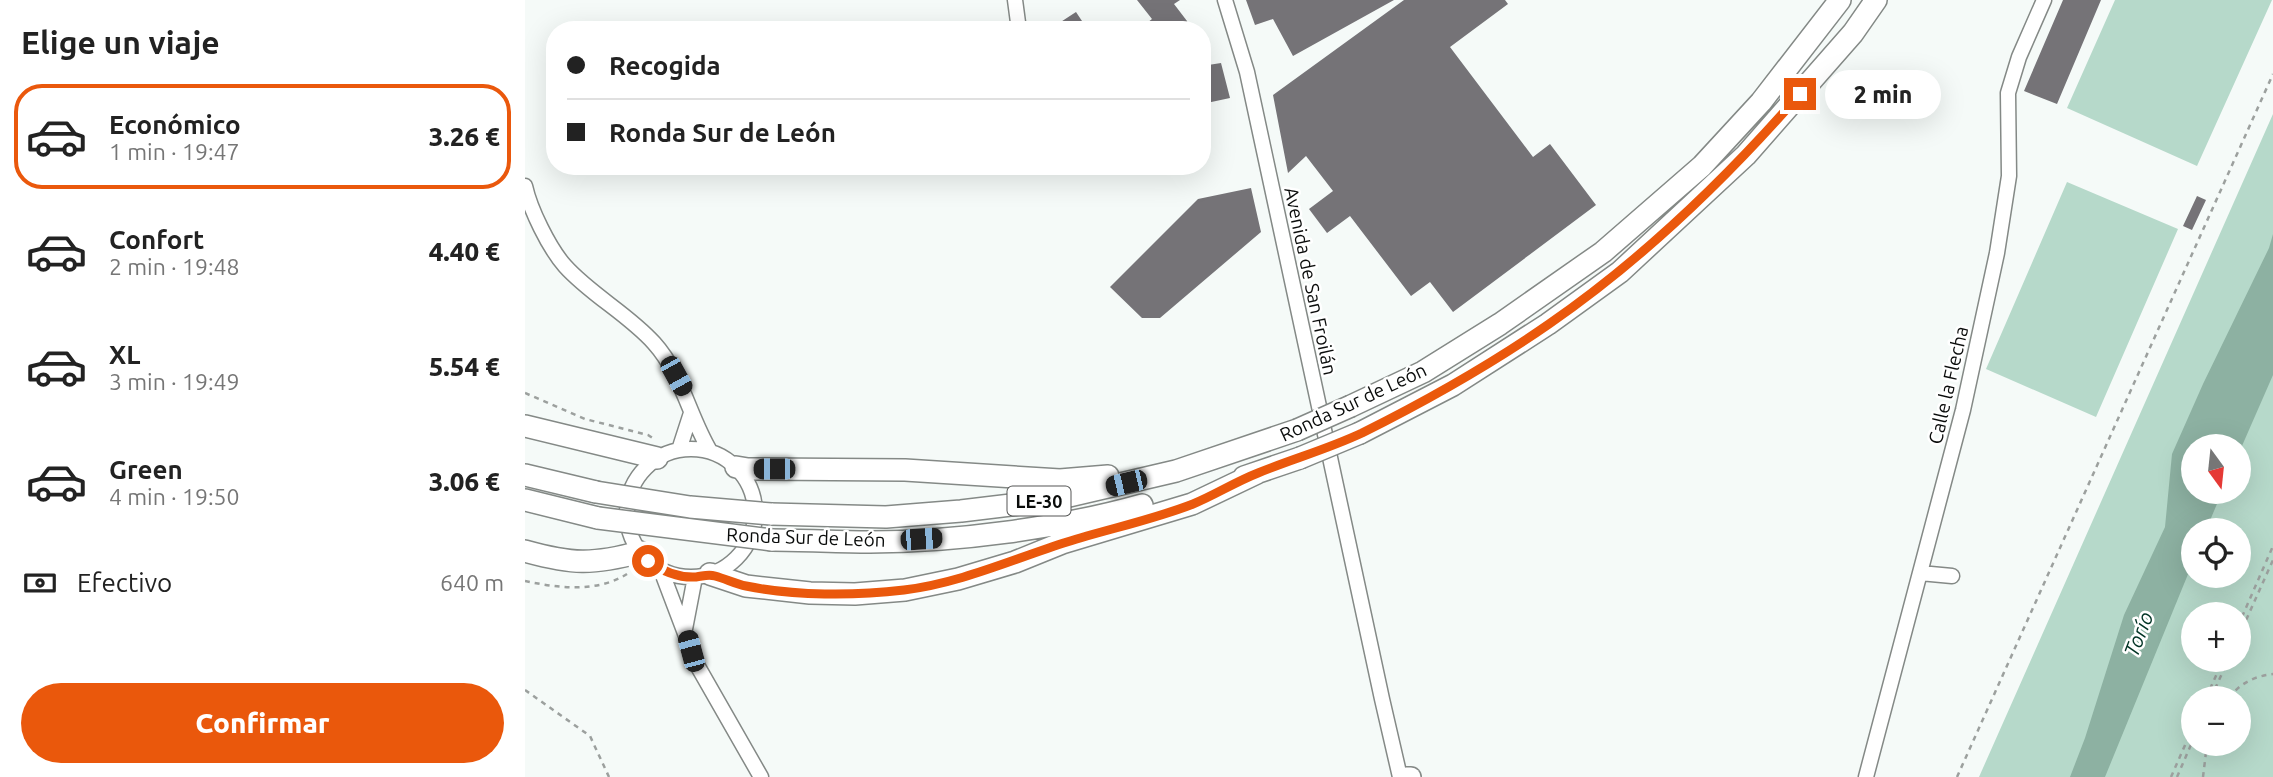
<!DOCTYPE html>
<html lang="es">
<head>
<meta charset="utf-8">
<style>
	body { margin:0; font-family:Ubuntu,sans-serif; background:#f2f2f2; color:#222; height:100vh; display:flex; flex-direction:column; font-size:26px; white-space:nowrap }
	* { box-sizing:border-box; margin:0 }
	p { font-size:23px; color:#767676 }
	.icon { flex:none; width:38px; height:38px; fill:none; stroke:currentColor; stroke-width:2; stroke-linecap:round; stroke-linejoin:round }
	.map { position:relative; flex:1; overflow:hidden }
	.side { display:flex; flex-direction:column; background:#fff; width:525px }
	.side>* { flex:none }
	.top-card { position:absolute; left:21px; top:21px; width:665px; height:154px; border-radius:28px; box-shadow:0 7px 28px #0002; display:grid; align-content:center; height:154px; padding:0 21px; background:#fff }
	.needle { width:46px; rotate:165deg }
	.fabs { position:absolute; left:1656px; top:434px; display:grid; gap:14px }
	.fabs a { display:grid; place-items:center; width:70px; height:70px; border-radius:50%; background:#fff; box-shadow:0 7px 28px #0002; font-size:35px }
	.end { position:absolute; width:32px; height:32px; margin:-16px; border:9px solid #ea580c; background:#fff; box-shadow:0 0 0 4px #fff }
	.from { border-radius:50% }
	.bubble { position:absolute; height:49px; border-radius:24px; background:#fff; box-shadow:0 7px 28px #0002; font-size:23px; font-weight:800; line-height:49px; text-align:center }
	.car { position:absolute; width:21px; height:42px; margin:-21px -10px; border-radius:9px; box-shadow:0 0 5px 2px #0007; background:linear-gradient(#222 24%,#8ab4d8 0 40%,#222 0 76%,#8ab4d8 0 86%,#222 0) }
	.top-card b { display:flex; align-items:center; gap:24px; height:66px; font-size:26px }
	.top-card b+b { border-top:2px solid #e0e0e0 }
	.top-card i { width:18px; height:18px; background:#222 }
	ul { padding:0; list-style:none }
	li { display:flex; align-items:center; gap:21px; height:105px; margin:0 14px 10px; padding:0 7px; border:4px solid transparent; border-radius:28px }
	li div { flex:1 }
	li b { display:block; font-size:26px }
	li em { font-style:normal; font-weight:800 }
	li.current { border-color:#ea580c }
	li>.icon { width:63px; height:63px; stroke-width:1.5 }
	h2 { padding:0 21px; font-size:32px; line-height:84px }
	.pay { display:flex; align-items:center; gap:18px; height:77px; padding:0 21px; font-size:26px }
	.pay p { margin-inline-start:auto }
	.primary-button { display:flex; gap:14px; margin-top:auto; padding:14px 21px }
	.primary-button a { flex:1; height:80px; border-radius:42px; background:#ea580c; color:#fff; font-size:28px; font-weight:800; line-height:80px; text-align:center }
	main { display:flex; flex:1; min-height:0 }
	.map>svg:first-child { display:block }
</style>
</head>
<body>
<main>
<section class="side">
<h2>Elige un viaje</h2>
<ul>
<li class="current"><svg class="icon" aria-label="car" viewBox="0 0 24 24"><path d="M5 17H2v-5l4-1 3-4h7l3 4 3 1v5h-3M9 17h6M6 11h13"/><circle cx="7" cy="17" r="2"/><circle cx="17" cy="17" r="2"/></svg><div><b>Económico</b><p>1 min · 19:47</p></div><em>3.26 €</em></li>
<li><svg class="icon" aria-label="car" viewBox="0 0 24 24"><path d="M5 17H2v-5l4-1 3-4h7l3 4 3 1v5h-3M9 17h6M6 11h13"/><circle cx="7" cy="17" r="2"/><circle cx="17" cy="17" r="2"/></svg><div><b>Confort</b><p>2 min · 19:48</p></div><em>4.40 €</em></li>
<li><svg class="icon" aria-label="car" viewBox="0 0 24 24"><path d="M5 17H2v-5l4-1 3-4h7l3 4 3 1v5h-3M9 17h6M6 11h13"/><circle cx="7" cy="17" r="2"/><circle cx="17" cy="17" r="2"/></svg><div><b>XL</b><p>3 min · 19:49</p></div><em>5.54 €</em></li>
<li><svg class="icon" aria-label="car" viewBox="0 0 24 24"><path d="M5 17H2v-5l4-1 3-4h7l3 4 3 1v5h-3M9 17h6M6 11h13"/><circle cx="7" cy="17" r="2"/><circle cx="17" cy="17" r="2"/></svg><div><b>Green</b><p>4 min · 19:50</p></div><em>3.06 €</em></li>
</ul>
<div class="pay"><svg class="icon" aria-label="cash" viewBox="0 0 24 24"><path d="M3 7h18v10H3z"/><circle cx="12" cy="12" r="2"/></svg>Efectivo<p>640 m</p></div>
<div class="primary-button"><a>Confirmar</a></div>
</section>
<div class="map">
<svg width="1748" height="777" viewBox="0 0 1748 777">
	<rect width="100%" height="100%" fill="#f5faf8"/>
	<!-- green -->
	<path fill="#b6d9ca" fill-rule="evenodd" d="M1590,0H1747L1672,166L1542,108Z
		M1748,114V777H1454ZM1668,446H1713V492H1668ZM1668,530H1713V576H1668ZM1668,614H1713V660H1668ZM1668,698H1713V744H1668Z
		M1542,182L1653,229L1571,417L1461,369Z"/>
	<!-- water -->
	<path fill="#8db1a2" d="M1748,234V375L1713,455V446H1668V492H1697L1681,530H1668V562L1580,777H1545L1560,738L1599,615L1640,527L1647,454L1678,384L1744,248Z"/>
	<!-- building -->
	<path fill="#757377" d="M612,0H655L649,4L662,21L664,30H613L627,19Z
		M721,0H869L768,56L748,19L730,25Z
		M879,0H980L983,4L925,47L1008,157L1025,144L1071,205L928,312L905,282L886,296L825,216L802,233L784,209L808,191L781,156L763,173L748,95Z
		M1538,0H1576L1532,104L1499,91Z
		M551,12L563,30H529L528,27Z
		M696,63L705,98L677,104V66Z
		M726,188L736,232L635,318H617L585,287L673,199Z
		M1672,196L1681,200L1667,230L1658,226Z"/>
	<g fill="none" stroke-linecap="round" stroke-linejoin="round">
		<!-- minor casing -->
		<g stroke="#848986" stroke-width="17">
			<path id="minor" d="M490,0L494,30
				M700,0L722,72L857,699L875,777
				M0,186C5,209 24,248 40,266C66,295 103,314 129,343C157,374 164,416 185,451
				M102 513a64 64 0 1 1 128 0a64 64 0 1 1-128 0Z
				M154,450L166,413
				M136,570L172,665L236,777
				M1395,573L1427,576
				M160,629L170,577
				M1341,777L1438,410L1472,253L1484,176L1483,93L1494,57L1519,0"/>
		</g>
		<!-- major casing -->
		<g stroke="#848986" stroke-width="22">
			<path id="major" d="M881,777H886"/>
		</g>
		<!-- highway casing -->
		<g stroke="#848986" stroke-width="24">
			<path id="highway" d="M826,406L898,372L975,324L1078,252L1177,166L1236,102L1315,0
				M0,426L132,458
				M835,433L928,385L1023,324L1095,272L1221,155L1328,33L1351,0
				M211,467L223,469L380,470L535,480L583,476
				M0,475L71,492
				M719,477L775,458
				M0,500L73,518
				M246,514L361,517L436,511L527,500L651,471L772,430
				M247,540C280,540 312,542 345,542C430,542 535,528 617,505
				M0,551C47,564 67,565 115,552
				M185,574L221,586L285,593L330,594L380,590L433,579L490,562L537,543L667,504L732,473"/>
		</g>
		<!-- path -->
		<path stroke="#9ca09e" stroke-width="2.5" stroke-dasharray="5 5" stroke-linecap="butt" d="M0,393L60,419L123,435L129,439
			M0,581C33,588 72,593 102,574
			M1713,626L1748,546
			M1713,638L1748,560
			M0,690L65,736L84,777
			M1681,698L1698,660
			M1686,698L1703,660
			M1704,698C1715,683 1730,676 1748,674
			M1432,777L1748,74
			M1646,777L1668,727
			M1652,777L1668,740
			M1678,777L1682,744"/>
		<!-- minor -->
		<use href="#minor" stroke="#fff" stroke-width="14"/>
		<!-- major -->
		<use href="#major" stroke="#fff" stroke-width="19"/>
		<!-- highway -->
		<use href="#highway" stroke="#fff" stroke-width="21"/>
		<!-- highway-bridge casing -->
		<g stroke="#848986" stroke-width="24" stroke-linecap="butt">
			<path id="highway-bridge" d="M772,430L826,406
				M775,458L835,433
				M71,492L165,507L246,514
				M73,518L247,540"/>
		</g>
		<!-- highway-bridge -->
		<use href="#highway-bridge" stroke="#fff" stroke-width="21"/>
	</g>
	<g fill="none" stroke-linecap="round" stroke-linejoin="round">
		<!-- route -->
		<path stroke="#ea580c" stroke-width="9" d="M123,561C137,571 153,578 171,577C179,576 183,574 190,576C201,579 211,584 221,586C270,596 329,596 379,590C436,583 488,559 542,542C583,529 627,520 668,504C690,495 710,482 733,473C767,459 803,449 837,433C901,401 965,365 1024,324C1118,259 1200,180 1275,94"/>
	</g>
	<g text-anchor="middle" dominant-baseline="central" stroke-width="5" stroke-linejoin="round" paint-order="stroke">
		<!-- shield labels -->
		<rect fill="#fff" stroke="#545554" stroke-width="2" x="482.5" y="486.5" width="63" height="29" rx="5"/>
		<g font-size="18" font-weight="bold" fill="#0a0c0b">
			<text x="514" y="501">LE-30</text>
		</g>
		<!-- street labels -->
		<g font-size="19" fill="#0a0c0b" stroke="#fff">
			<text transform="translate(786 281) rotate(78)">Avenida de San Froilán</text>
			<text transform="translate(1423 385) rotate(-77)">Calle la Flecha</text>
			<text transform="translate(828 402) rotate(-25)">Ronda Sur de León</text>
			<text transform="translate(281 537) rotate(2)">Ronda Sur de León</text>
		</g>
		<!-- water labels -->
		<g font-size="21" font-style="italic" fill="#003324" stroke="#fff">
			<text transform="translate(1613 634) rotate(-69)">Torío</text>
		</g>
	</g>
</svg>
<div class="fabs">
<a><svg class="needle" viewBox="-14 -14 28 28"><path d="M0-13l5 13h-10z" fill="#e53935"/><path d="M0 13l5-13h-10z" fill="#767676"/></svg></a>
<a><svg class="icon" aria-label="locate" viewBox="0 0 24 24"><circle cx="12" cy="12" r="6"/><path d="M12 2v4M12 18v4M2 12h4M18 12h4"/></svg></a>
<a>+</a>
<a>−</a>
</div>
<i class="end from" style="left:123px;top:561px"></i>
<i class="end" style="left:1275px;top:94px"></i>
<div class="bubble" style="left:1300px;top:70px;width:116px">2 min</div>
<i class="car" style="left:151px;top:376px;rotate:151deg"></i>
<i class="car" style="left:249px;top:469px;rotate:270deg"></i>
<i class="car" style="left:601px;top:483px;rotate:257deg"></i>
<i class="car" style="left:396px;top:539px;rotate:86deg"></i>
<i class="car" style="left:166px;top:651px;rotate:345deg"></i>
<div class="top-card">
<b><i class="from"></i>Recogida</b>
<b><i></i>Ronda Sur de León</b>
</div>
</div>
</main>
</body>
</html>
